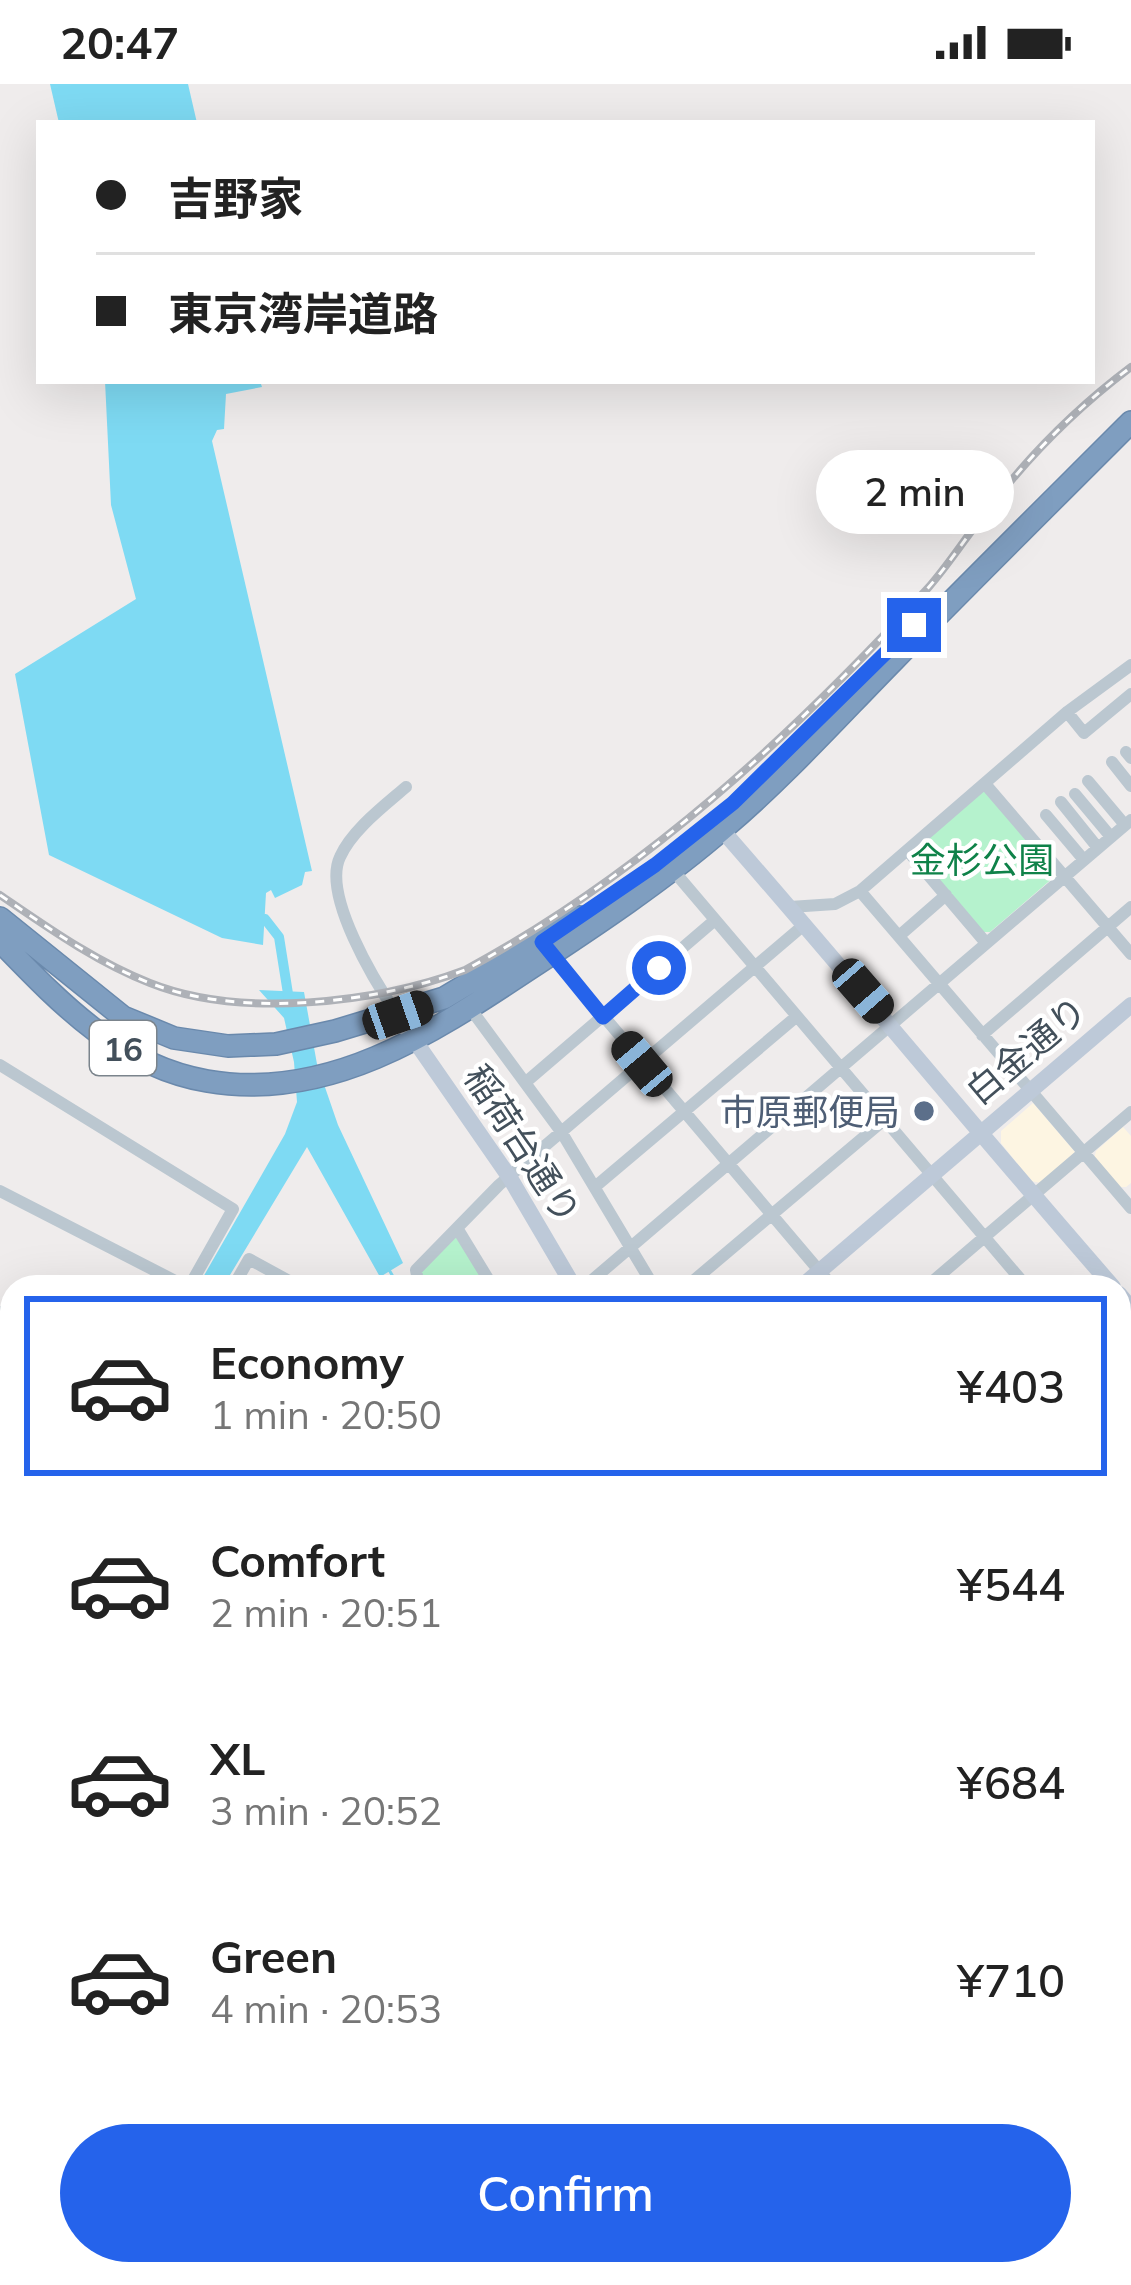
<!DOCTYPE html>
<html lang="en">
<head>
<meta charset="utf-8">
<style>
	body { margin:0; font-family:Mulish,"Noto Sans JP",sans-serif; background:#f6f6f6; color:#222; height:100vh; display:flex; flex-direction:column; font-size:45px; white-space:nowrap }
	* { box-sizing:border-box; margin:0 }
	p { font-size:39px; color:#767676 }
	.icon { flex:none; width:66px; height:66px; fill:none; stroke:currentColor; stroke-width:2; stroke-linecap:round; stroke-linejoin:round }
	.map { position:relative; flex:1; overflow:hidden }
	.panel { position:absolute; left:0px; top:1191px; width:1131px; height:1011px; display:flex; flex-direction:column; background:#fff; border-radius:36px 36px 0 0; box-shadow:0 12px 48px #0002 }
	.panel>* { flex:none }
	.guide { position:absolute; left:36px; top:36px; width:1059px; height:264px; border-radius:0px; box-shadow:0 12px 48px #0002; display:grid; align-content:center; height:264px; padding:0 60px; background:#fff }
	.end { position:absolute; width:54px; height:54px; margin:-27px; border:15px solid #2563eb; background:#fff; box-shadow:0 0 0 6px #fff }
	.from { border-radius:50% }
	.bubble { position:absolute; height:84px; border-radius:42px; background:#fff; box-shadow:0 12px 48px #0002; font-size:39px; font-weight:600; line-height:84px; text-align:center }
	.car { position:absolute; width:36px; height:72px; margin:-36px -18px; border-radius:15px; box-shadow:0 0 9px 3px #0007; background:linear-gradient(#222 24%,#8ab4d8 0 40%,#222 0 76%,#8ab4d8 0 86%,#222 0) }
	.guide b { display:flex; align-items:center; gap:42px; height:114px; font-size:45px }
	.guide b+b { border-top:3px solid #e0e0e0 }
	.guide i { width:30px; height:30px; background:#222 }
	ul { padding:21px 0 0; list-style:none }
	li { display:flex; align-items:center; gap:36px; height:180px; margin:0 24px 18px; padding:0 36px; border:6px solid transparent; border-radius:0px }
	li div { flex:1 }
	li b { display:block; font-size:45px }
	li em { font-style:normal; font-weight:600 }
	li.on { border-color:#2563eb }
	li>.icon { width:108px; height:108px; stroke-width:1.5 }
	.cta { display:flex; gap:24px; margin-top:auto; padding:24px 60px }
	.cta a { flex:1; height:138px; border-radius:72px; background:#2563eb; color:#fff; font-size:48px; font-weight:600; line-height:138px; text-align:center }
	.status { display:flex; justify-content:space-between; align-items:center; height:84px; padding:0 60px; background:#fff; direction:ltr }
	.status svg { height:33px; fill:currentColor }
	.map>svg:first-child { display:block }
</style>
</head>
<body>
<div class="status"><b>20:47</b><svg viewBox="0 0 49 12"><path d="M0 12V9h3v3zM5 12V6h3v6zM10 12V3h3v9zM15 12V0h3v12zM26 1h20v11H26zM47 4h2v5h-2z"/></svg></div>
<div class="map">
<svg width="1131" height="2201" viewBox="0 0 1131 2201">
	<rect width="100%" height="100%" fill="#efecec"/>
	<!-- commercial -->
	<path fill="#fdf5e2" d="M1033,1019L1075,1068L1041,1099L1031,1097L1001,1059V1047Z
		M1123,1043L1131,1052V1099L1126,1103H1118L1094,1075L1096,1067Z"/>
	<!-- green -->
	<path fill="#b5f2cd" d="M981,707L989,708L1055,787L1054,793L990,848H983L916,771V765Z
		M457,1144L493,1203H419L416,1186Z
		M0,1387L12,1397V1492L0,1512Z
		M1131,1674V1882L1119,1870V1687Z"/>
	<!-- water -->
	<path fill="#7edaf3" d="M50,0H188L197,39H59Z
		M105,297H260L262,303L226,310L224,345L217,346L212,357L312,787L305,788L302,801L275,814L271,806L266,809L263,861L222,854L49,771L15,590L136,515L111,421Z
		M259,906L304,908L317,980L338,1041L403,1179L380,1193L307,1063L224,1201L198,1202L285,1050L297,1018L294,978L284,934Z"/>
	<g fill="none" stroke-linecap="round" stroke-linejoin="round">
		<!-- stream -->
		<path stroke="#7edaf3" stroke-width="3" d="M388,1184L399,1203"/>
		<!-- canal -->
		<path stroke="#7edaf3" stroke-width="10" d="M265,835L279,853L289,916"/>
		<!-- river -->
		<path stroke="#7edaf3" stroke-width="16" d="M0,1558L12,1538"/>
		<!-- highway casing -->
		<g stroke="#6a89ac" stroke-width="24">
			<path id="highway" d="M0,834L123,933L174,954L228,962L276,960L335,947L444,914L579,833
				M0,857C59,918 119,982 207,997C327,1018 431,950 526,887C593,843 664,796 725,743C785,692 838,633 893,577C972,496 1052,417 1131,338"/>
		</g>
		<!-- street -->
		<path stroke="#bbc7d0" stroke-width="12" d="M1067,628L1084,649L1131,610
			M1126,668L1131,674
			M1112,678L1131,702
			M1088,697L1125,741
			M986,701L1131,870
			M1075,710L1111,753
			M1061,718L1098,764
			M1046,731L1084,776
			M908,767L986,859
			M672,785L1027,1203
			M860,807L1131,1124
			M790,823L835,820L860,807L1067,628L1131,581
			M899,852L946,811
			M550,869L833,1203
			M470,924L562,1049L654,1203
			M397,930C375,898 322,811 340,773C352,746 384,722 406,703
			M982,951L1131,823
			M0,981L233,1125L189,1203
			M526,998L715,836
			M596,1102L796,933
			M0,1107L187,1203
			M457,1144L493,1203
			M233,1203L249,1175L300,1203
			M419,1203L416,1186L499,1101L805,840
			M584,1203L1131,736
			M686,1203L884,1036
			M926,1203L1131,1028
			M0,1228L12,1235
			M1119,1362L1131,1351
			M1119,1438L1131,1426
			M0,1522L12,1501
			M1119,1539L1131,1526
			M1119,1572L1131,1582
			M0,1609L12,1587
			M0,1623L12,1635
			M1119,1635L1131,1622
			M1119,1680L1131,1667
			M0,1801L12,1790
			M1119,1876L1131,1888
			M1119,1965L1125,1984
			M0,1985L12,1974
			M1119,2062L1131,2074
			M0,2063L12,2053
			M1119,2103L1131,2085
			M0,2136L12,2127
			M0,2183L7,2195
			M204,2190L208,2201
			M271,2190L281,2201
			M435,2190L446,2201
			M693,2190L701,2201
			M783,2190L791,2201
			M808,2190L817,2201
			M958,2190L963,2201
			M1079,2190V2201
			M131,2201L145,2190
			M378,2201L389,2190
			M477,2201L488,2190
			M578,2201L589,2190
			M623,2201L633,2190
			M869,2201L883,2190
			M989,2201L1000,2190"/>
		<!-- secondary -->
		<path stroke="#bdc9d8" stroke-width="16" d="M722,746C854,897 981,1052 1113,1203
			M397,931L510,1094L574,1203
			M801,1203L1131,921
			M1119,1210L1131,1224
			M0,1371L12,1381
			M0,1866L11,1884
			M1119,1980L1131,1988"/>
		<!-- primary -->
		<path stroke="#a9bcce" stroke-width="18" d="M1119,1259L1131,1249
			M18,2201L34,2190"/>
		<!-- highway -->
		<use href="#highway" stroke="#7f9ec0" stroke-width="21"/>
		<!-- rail casing -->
		<g stroke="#aeb1b7" stroke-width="8">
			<path id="rail" d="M0,811C47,843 96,878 150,899C240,935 377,919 465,886C643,790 792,652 928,504C950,479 968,450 989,424C1029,372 1079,322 1131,283
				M1119,1661L1131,1648
				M597,2201L607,2190"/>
		</g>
		<!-- rail -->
		<use href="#rail" stroke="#fff" stroke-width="3" stroke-dasharray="9" stroke-linecap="butt"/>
	</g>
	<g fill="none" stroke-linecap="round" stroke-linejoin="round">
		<!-- route -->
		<path stroke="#2563eb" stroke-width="15" d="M659,884L603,933L542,858L655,781L733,719L914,541"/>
	</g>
	<!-- markers -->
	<circle fill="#5c6f8a" stroke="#fff" stroke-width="4.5" cx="924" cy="1027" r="12"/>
	<g text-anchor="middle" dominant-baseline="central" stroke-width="9" stroke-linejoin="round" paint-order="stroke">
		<!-- shield labels -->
		<rect fill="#fff" stroke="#7b848c" stroke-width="3" x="90" y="937" width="66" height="54" rx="9"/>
		<g font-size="33" font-weight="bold" fill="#43505b">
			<text x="123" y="964">16</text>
		</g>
		<!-- park labels -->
		<g font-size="36" fill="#0f8249" stroke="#fff">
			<text x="982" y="775">金杉公園</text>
		</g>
		<!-- street labels -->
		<g font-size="36" fill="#43505b" stroke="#fff">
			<text transform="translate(1026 966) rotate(-40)">白金通り</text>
			<text transform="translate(523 1060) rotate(57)">稲荷台通り</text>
		</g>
		<!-- service labels -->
		<g font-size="36" fill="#4e5e75" stroke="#fff" text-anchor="end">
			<text x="900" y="1027">市原郵便局</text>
		</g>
	</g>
</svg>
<i class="end from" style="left:659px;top:884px"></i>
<i class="end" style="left:914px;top:541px"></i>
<div class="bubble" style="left:816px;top:366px;width:198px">2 min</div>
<i class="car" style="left:863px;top:907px;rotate:139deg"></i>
<i class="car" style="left:398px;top:931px;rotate:71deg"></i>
<i class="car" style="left:642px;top:980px;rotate:320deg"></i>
<div class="guide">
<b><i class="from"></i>吉野家</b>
<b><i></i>東京湾岸道路</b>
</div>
<section class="panel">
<ul>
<li class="on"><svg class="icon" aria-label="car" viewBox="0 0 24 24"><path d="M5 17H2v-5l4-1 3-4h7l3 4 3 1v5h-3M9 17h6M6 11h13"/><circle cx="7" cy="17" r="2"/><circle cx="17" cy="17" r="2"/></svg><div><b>Economy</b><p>1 min · 20:50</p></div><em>¥403</em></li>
<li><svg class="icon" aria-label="car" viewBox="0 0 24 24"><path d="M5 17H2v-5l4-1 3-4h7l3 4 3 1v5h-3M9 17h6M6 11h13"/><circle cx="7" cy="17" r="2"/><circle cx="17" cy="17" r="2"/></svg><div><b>Comfort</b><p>2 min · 20:51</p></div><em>¥544</em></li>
<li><svg class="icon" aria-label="car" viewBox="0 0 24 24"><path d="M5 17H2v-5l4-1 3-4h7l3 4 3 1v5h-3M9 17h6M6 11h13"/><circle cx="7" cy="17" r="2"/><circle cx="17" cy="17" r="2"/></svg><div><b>XL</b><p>3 min · 20:52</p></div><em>¥684</em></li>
<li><svg class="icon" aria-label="car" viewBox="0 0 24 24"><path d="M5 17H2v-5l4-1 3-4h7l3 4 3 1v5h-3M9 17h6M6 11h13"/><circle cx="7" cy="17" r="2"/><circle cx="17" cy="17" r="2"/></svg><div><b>Green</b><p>4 min · 20:53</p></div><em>¥710</em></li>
</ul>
<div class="cta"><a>Confirm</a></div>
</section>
</div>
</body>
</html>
